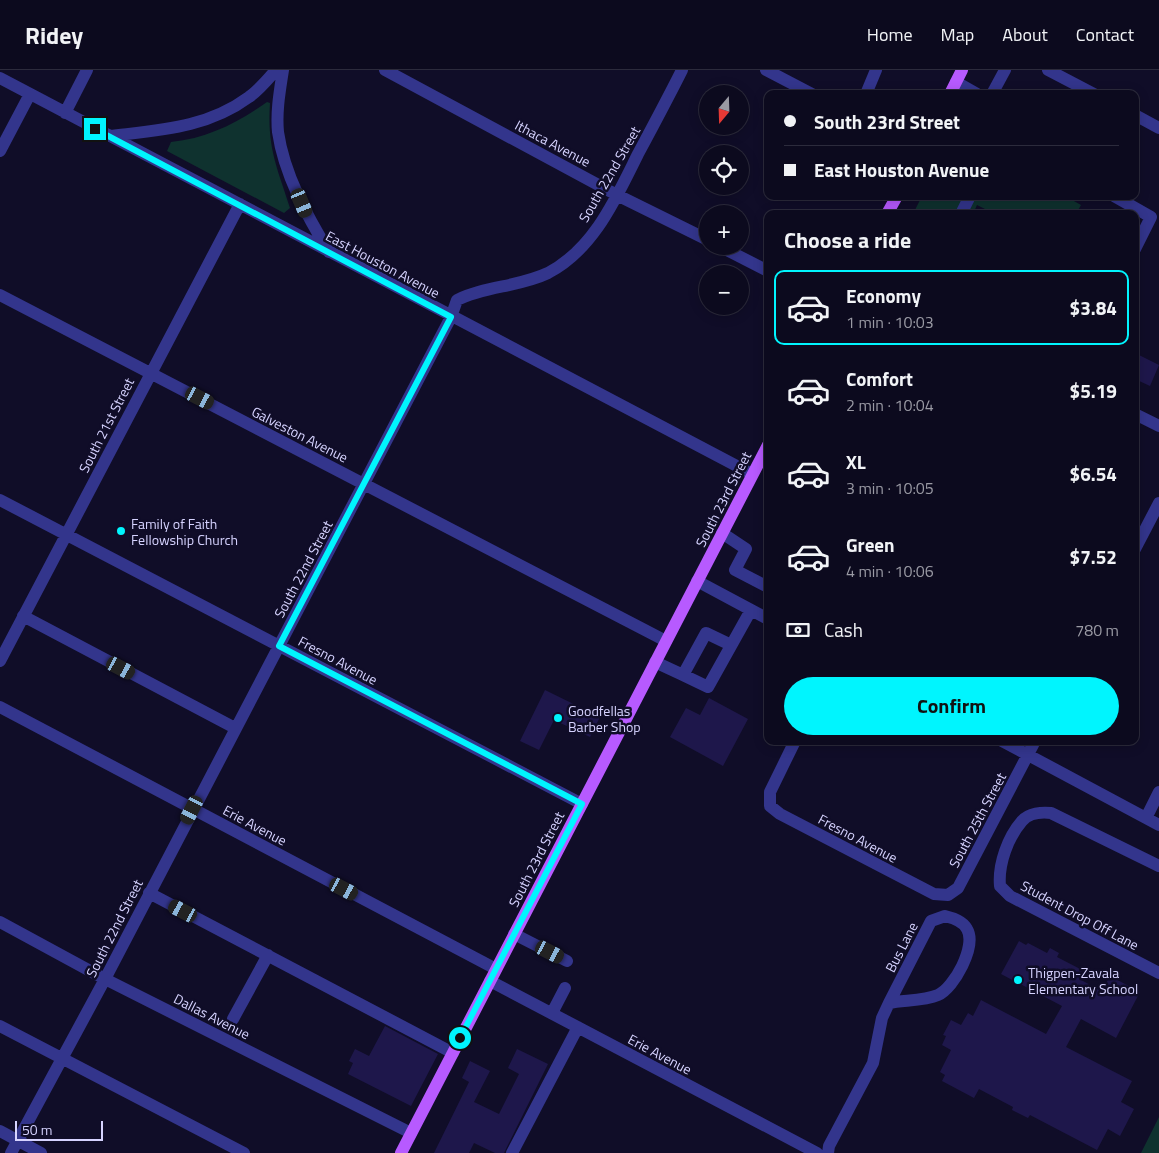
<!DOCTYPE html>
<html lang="en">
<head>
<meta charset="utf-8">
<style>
	body { margin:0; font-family:"Titillium Web",sans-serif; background:#151327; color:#f1f3f6; height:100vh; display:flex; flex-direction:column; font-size:19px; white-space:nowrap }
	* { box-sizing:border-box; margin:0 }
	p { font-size:16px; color:#9a9aa4 }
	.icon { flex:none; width:28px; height:28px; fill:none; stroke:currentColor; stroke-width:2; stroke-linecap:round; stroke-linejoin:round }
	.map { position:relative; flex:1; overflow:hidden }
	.drawer { position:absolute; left:764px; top:140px; width:375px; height:535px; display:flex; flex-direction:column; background:#0c0a1e; border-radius:10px; box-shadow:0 2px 12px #0003,0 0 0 1px #2c2b3c }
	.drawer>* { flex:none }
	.hud { position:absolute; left:764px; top:20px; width:375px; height:110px; border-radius:10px; box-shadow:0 2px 12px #0003,0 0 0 1px #2c2b3c; display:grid; align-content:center; height:110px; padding:0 20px; background:#0c0a1e }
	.needle { width:32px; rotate:199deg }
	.controls { position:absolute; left:699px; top:15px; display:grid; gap:10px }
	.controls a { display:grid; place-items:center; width:50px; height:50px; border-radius:50%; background:#0c0a1e; box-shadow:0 2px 12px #0003,0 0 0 1px #2c2b3c; font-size:25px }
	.scale { position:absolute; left:15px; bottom:12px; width:88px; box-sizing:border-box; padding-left:5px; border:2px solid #d6d3ff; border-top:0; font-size:14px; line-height:18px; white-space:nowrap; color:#d6d3ff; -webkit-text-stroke:4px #100d28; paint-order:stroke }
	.end { position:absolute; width:22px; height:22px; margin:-11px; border:6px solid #00f5fe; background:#111; box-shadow:0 0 0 2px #111 }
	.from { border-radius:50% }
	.car { position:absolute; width:15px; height:30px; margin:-15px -8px; border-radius:6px; box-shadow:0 0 4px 1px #0007; background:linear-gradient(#222 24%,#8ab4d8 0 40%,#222 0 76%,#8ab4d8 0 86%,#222 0) }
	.hud b { display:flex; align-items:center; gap:18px; height:48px; font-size:19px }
	.hud b+b { border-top:1px solid #2c2b3c }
	.hud i { width:12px; height:12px; background:#f1f3f6 }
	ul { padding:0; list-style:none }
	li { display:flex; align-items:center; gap:15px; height:75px; margin:0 10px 8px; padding:0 10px; border:2px solid transparent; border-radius:10px }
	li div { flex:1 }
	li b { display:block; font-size:19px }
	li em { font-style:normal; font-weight:700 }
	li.on { border-color:#00f5fe }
	li>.icon { width:45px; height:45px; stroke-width:1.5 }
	h2 { padding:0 20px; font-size:22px; line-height:60px }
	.pay { display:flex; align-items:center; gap:12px; height:55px; padding:0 20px; font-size:19px }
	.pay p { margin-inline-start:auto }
	.action { display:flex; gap:10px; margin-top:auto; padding:10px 20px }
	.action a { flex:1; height:58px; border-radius:30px; background:#00f5fe; color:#111; font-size:20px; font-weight:700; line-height:58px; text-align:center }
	header { display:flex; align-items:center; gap:30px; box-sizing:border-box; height:70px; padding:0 25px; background:#0c0a1e; border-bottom:1px solid #2c2b3c }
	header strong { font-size:24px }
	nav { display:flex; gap:28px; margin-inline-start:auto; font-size:18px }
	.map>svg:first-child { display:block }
</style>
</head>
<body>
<header>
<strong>Ridey</strong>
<nav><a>Home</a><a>Map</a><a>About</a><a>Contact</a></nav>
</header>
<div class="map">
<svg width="1159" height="1083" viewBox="0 0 1159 1083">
	<rect width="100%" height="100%" fill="#100d28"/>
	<!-- green -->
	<path fill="#0f322f" d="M267,32L270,33C267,78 277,97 290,138L284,143L167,81L171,72C208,68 237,53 267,32Z
		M922,126H1065L1081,135L1076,144H995L977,135L973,144H913Z
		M1159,1047V1083H1141Z"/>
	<!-- building -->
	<path fill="#1e174b" d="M1135,283L1159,295L1150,316L1135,309Z
		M545,620L600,647L590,667L554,650L539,680L520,671Z
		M709,628L748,649L723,696L670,667L686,638L700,645Z
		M1019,871L1026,875L1028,873L1047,883L1050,878L1059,883L1057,887L1086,902L1081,910L1102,921L1110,906L1140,922L1116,968L1081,949L1066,977L1132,1011L1121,1032L1134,1039L1120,1066L1108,1059L1097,1080L1030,1045L1028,1048L1012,1040L1013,1037L979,1019L974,1028L942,1011L945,1005L940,1002L951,980L942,975L946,966L943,965L951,950L961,955L968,943L973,946L981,930L1046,964L1062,936L1001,904Z
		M385,956L438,984L411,1036L348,1004L353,993L349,991L355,979L369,986Z
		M517,979L548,994L504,1083H495L474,1073L469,1083H434L469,1012L462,1008L470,991L490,1001L474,1032L499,1044L519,1004L508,998Z"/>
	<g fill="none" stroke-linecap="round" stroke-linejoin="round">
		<!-- minor -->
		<path stroke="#33358c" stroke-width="12" d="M283,0C280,20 276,41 278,62C284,104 307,146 329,182
			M385,0L617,125L708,170
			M766,0L812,24
			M1048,0L1094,24
			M0,8L752,404
			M956,12L977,24
			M866,24L876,0
			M992,24L1005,0
			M65,43L87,0
			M1135,45L1159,58
			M110,66C160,60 207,58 249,27C259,20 268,9 276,0
			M0,81L30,24
			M1114,126L1151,147L1135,179
			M961,144L970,126
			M719,176L768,201
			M0,225L666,571
			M1135,344L1159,356
			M0,430L582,734
			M722,463L746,479L735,500L768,517
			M1135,479L1159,433
			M697,511L768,549
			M23,546L235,658
			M731,575L706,563L683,605L708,617L751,540
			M0,591L240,134
			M655,592L683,605
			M0,637L496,899
			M795,671L770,722V736L780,744L934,824L948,825L958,818L1035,671
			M1002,671L1159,755
			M1146,748L1159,722
			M1159,796L1051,743C1042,742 1029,743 1022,751C1008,767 998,794 1000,816L1010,826L1159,903
			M149,823L453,983
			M0,852L105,909L411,1063
			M514,864L567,891
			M490,911L817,1083
			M552,943L565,918
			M233,949L268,885
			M0,956L244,1083
			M0,1061L41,1083
			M11,1083L105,909L451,247L457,230C485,216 519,217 548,203C594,179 616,128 638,84C653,56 668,28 682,0
			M512,1083L578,957
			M828,1083L829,1076L873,993L882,948L889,933C904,930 924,931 938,925C954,918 977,876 967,859C963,851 953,848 945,846L931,851L889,933"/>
		<!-- major -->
		<path stroke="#b75aff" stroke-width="12" d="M950,24L962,0
			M887,144L897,126
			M401,1083L768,375"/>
	</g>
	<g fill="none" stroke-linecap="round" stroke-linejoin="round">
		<!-- route -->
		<path stroke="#00f5fe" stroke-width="6" d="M95,59L451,247L279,576L582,734L460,968"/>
	</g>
	<!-- markers -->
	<g fill="#00f5fe" stroke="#100d28" stroke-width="2">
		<circle cx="121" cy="461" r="5"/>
		<circle cx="558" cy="648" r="5"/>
		<circle cx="1018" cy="910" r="5"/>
	</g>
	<g text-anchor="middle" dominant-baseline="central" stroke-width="5" stroke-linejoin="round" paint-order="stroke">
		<!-- street labels -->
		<g font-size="14" fill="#d6d3ff" stroke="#100d28">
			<text transform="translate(553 73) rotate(28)">Ithaca Avenue</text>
			<text transform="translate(609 104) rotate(-60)">South 22nd Street</text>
			<text transform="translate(383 194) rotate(28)">East Houston Avenue</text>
			<text transform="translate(106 355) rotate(-63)">South 21st Street</text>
			<text transform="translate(300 364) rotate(27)">Galveston Avenue</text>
			<text transform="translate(723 429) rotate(-63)">South 23rd Street</text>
			<text transform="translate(303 499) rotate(-62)">South 22nd Street</text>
			<text transform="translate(338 590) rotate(28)">Fresno Avenue</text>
			<text transform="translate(977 750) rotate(-62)">South 25th Street</text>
			<text transform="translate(255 755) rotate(28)">Erie Avenue</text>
			<text transform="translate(858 768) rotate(28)">Fresno Avenue</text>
			<text transform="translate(536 789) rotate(-63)">South 23rd Street</text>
			<text transform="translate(1080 845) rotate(28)">Student Drop Off Lane</text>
			<text transform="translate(114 858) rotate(-63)">South 22nd Street</text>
			<text transform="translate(901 877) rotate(-63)">Bus Lane</text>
			<text transform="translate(212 946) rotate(27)">Dallas Avenue</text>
			<text transform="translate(660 984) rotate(28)">Erie Avenue</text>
		</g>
		<!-- poi labels -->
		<g font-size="14" fill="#d6d3ff" stroke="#100d28" text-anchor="start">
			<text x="131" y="453">Family of Faith<tspan x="131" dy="16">Fellowship Church</tspan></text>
			<text x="568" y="640">Goodfellas<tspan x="568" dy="16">Barber Shop</tspan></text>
			<text x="1028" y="902">Thigpen-Zavala<tspan x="1028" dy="16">Elementary School</tspan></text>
		</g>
	</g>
</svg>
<div class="controls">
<a><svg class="needle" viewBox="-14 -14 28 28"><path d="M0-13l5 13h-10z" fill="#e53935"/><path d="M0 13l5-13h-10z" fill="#9a9aa4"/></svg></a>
<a><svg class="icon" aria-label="locate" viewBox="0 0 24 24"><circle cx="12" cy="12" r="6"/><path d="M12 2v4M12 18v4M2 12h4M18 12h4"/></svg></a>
<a>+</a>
<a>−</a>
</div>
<div class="scale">50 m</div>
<i class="end from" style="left:460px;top:968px"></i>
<i class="end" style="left:95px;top:59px"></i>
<i class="car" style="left:302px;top:133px;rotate:157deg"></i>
<i class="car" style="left:200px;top:328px;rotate:117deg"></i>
<i class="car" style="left:121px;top:598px;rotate:118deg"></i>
<i class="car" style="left:192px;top:740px;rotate:207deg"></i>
<i class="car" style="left:344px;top:819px;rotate:118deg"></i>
<i class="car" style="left:183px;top:841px;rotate:298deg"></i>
<i class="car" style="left:550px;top:882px;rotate:117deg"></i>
<div class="hud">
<b><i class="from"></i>South 23rd Street</b>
<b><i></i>East Houston Avenue</b>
</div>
<section class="drawer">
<h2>Choose a ride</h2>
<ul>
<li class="on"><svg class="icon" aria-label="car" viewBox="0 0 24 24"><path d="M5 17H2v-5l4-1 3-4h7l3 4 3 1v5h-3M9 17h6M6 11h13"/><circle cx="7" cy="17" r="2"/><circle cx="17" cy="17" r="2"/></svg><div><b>Economy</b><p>1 min · 10:03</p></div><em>$3.84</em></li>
<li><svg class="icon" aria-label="car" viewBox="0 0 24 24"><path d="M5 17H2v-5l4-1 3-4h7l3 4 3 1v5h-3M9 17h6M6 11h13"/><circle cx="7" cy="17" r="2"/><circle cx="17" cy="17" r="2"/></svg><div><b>Comfort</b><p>2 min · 10:04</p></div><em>$5.19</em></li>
<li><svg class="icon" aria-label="car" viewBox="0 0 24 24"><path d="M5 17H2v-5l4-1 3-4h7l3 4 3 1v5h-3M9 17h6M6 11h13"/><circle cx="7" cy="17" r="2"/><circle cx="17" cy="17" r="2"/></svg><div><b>XL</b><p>3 min · 10:05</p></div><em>$6.54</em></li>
<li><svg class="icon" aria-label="car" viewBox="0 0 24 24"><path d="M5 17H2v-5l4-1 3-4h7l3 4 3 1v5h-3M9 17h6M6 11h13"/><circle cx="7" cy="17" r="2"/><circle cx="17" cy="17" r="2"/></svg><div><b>Green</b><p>4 min · 10:06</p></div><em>$7.52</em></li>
</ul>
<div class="pay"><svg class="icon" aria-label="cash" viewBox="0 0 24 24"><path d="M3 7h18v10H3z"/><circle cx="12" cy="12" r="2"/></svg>Cash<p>780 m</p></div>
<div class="action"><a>Confirm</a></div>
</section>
</div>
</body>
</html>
